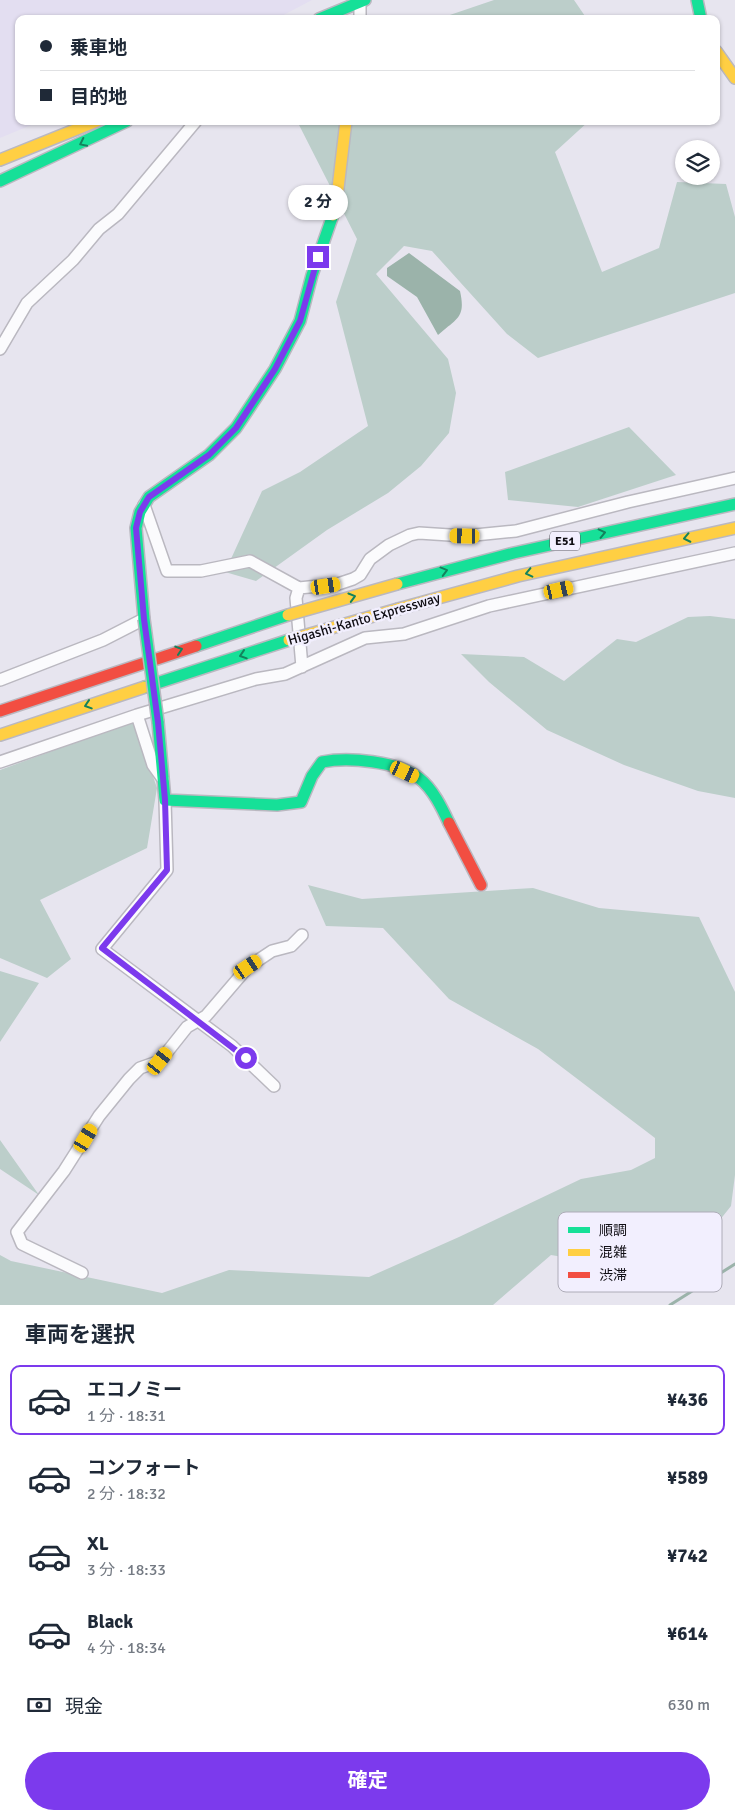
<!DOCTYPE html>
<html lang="ja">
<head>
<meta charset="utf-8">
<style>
	body { margin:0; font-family:Signika,"Noto Sans JP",sans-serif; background:#f2f2f3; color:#1f2937; height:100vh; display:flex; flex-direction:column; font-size:19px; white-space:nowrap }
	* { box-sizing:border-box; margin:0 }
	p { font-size:16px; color:#747a83 }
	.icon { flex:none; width:28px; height:28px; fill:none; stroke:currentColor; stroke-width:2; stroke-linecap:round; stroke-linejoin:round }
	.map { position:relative; height:1305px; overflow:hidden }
	.panel { display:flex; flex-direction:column; background:#fff; flex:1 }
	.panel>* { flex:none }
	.guide { position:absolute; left:15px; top:15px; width:705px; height:110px; border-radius:10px; box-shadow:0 1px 4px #0004; display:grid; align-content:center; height:110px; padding:0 25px; background:#fff }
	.tools { position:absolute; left:675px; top:140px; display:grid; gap:10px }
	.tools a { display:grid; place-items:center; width:45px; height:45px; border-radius:50%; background:#fff; box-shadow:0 1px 4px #0004; font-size:25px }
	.end { position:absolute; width:22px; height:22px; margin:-11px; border:6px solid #7c3aed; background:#fff; box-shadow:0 0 0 2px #fff }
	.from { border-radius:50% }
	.bubble { position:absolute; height:35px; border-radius:18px; background:#fff; box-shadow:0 1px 4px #0004; font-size:16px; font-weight:700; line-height:35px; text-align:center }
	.car { position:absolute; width:15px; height:30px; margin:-15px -8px; border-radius:6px; box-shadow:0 0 4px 1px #0007; background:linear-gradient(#f5c518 24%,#345 0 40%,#f5c518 0 76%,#345 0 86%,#f5c518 0) }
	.guide b { display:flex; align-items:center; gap:18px; height:48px; font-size:19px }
	.guide b+b { border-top:1px solid #e0e1e3 }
	.guide i { width:12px; height:12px; background:#1f2937 }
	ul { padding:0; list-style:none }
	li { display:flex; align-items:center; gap:15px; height:70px; margin:0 10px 8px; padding:0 15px; border:2px solid transparent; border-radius:10px }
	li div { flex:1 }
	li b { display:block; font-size:19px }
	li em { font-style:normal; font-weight:700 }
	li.current { border-color:#7c3aed }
	li>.icon { width:45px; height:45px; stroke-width:1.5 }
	h2 { padding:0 25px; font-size:22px; line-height:60px }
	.pay { display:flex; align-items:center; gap:12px; height:55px; padding:0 25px; font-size:19px }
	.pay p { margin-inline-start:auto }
	.cta { display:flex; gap:10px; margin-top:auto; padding:10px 25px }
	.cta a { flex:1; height:58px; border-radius:30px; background:#7c3aed; color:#fff; font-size:20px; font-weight:700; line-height:58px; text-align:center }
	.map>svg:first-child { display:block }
</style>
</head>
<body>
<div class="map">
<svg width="735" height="1305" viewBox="0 0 735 1305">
	<rect width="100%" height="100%" fill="#e7e5ef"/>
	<!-- built -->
	<path fill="#e3def1" d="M0,0H312L276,19H19V121H41L0,138Z"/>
	<!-- forest -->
	<path fill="#bcceca" d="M494,0H574L587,19H438Z
		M297,121H589L555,152L602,272L659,248L677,182L726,184L735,217V293L538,358L507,334L432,251L404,246L376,274L448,359L456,393L449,433L421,466L388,493L327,530L256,581L225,572L262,491L300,472L368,426L336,302L357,239Z
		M629,427L676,475L578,507L508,500L505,472Z
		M710,616L735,619V798L698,791L624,765L547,730L489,682L461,654L524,657L564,681L617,639L636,642L688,617Z
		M134,721L157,788L147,848L40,900L71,959L47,978L0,958V770Z
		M308,885L362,899L533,888L599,908L699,917L735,992V1175L731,1206L695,1251L647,1262H593L551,1255L493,1305H0V1255L11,1261L162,1293L229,1270L369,1277L459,1237L581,1179L631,1170L655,1158V1138L538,1049L449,999L383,928L326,926Z
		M0,971L39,983L0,1042Z
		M0,1140L39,1195L0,1169Z"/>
	<!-- water -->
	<path fill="#9bb3aa" d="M409,253L460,291C466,318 457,318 438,335L417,297L387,276V268Z"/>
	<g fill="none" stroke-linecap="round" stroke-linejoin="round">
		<!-- stream -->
		<path stroke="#9bb3aa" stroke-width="3" d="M670,1305L735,1264"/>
		<!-- street casing -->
		<g stroke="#bab8c0" stroke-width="14">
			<path id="street" d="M360,2V19
				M0,349L27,303L73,260L99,229L118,214L196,121
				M144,505L167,571H201L250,561L299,588L338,584L353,579L360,575L370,559L389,545L410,535L419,533L465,536L516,531L628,502L735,478
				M299,588L296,598L302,667
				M0,680L103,640L144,619
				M137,715L153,765L163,779
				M0,762L137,715L256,679L285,674L365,638L404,634L489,606L735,553
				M165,800L167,870L102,949L232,1046L274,1086
				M82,1273L22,1244L17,1232L64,1171L99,1116L129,1079L140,1068L160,1061L187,1027L206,1016L248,967L272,951L291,946L302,935"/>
		</g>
		<!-- fast casing -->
		<g stroke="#bab8c0" stroke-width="14">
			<path id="fast" d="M697,0L701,19
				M319,19L365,0
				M0,181L127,121
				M397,584L514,553L735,504
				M144,619L136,528L140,512L149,497L209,455L236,428L275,369L300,321L312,275L333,215
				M196,646L288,615
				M145,687L289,640
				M158,722L165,800L277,805L301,802L312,776L322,762C348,757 398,761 419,778C433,789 442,808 449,823"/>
		</g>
		<!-- slow casing -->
		<g stroke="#bab8c0" stroke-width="14">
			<path id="slow" d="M716,51L735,78
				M0,160L97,121
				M333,215L336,205L346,121
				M398,609L518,576L735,528
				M0,735L145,687"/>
		</g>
		<!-- jam casing -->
		<g stroke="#bab8c0" stroke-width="14">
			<path id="jam" d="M0,711L196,646
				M449,823L481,885"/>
		</g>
		<!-- street -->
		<use href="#street" stroke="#fbfbfd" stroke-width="11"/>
		<!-- fast -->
		<use href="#fast" stroke="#16e098" stroke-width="11"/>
		<!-- slow -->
		<use href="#slow" stroke="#ffcf43" stroke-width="11"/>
		<!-- jam -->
		<use href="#jam" stroke="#f24e42" stroke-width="11"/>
		<!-- fast-bridge casing -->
		<g stroke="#bab8c0" stroke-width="14" stroke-linecap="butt">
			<path id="fast-bridge" d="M144,619L158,722"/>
		</g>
		<!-- slow-bridge casing -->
		<g stroke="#bab8c0" stroke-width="14" stroke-linecap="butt">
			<path id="slow-bridge" d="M288,615L397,584
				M289,640L398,609"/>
		</g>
		<!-- fast-bridge -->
		<use href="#fast-bridge" stroke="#16e098" stroke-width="11"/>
		<!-- slow-bridge -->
		<use href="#slow-bridge" stroke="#ffcf43" stroke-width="11"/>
	</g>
	<!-- one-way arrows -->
	<defs><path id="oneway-chevron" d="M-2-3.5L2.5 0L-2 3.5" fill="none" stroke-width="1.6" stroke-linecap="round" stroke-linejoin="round" transform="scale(1.25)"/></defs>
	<g stroke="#13825d">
		<use href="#oneway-chevron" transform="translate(83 143) rotate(154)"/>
		<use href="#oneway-chevron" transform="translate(602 533) rotate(-13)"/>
		<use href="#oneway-chevron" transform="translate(687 538) rotate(168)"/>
		<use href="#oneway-chevron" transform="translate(444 571) rotate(-15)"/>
		<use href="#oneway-chevron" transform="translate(529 573) rotate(167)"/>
		<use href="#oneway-chevron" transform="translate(352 597) rotate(-16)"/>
		<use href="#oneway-chevron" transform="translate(179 650) rotate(-18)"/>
		<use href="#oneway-chevron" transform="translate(243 655) rotate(162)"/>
		<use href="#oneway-chevron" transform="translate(88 705) rotate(162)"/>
	</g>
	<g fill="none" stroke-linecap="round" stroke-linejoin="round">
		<!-- route -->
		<path stroke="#7c3aed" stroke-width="6" d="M246,1058L102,948L167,870L165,800L158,722L144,619L136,528L140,512L149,497L209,455L236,428L275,369L300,321L318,257"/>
	</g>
	<g text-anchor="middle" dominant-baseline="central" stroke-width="5" stroke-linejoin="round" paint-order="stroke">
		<!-- shield labels -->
		<rect fill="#f2effe" stroke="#54525a" stroke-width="1" x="550" y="531.5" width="30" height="19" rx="4"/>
		<g font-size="12" font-weight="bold" fill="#100e14">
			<text x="565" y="541">E51</text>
		</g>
		<!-- street labels -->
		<g font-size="14" fill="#100e14" stroke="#f2effe">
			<text transform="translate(364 619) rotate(-16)">Higashi-Kanto Expressway</text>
		</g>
	</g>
	<!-- legend -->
	<rect x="558" y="1212" width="164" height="80" rx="8" fill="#f2effe" stroke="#aeacb8" stroke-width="1"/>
	<rect x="568" y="1227" width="22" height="6" fill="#16e098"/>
	<rect x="568" y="1249" width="22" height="7" fill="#ffcf43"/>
	<rect x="568" y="1272" width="22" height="6" fill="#f24e42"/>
	<g font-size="14" fill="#100e14">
		<text x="599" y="1235">順調</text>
		<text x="599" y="1257">混雑</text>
		<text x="599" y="1280">渋滞</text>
	</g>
</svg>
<div class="tools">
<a><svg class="icon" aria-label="layers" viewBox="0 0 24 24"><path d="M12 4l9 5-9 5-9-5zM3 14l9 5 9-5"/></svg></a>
</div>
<i class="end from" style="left:246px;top:1058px"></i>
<i class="end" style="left:318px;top:257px"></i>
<div class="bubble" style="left:288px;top:185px;width:60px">2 分</div>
<i class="car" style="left:465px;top:536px;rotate:271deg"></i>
<i class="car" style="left:326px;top:586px;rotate:81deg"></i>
<i class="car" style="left:559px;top:590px;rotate:77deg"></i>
<i class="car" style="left:405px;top:772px;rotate:115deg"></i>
<i class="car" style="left:248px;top:967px;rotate:56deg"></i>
<i class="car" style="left:160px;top:1061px;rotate:39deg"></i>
<i class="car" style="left:86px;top:1138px;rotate:31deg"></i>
<div class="guide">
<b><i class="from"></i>乗車地</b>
<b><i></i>目的地</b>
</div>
</div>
<section class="panel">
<h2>車両を選択</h2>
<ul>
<li class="current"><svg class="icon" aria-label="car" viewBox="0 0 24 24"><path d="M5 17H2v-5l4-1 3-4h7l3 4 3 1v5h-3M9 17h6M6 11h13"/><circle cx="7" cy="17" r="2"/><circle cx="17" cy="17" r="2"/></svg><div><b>エコノミー</b><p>1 分 · 18:31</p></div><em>¥436</em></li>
<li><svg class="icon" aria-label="car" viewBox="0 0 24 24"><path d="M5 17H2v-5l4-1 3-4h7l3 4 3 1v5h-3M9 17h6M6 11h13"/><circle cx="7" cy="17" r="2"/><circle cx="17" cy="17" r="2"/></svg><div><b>コンフォート</b><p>2 分 · 18:32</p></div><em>¥589</em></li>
<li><svg class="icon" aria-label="car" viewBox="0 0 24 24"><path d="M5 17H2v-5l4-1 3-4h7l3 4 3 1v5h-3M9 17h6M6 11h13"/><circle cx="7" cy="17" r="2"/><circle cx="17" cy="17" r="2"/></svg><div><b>XL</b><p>3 分 · 18:33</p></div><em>¥742</em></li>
<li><svg class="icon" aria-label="car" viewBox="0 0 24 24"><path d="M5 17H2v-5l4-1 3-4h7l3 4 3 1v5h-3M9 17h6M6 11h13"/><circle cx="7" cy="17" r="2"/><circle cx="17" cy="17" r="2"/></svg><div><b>Black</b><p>4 分 · 18:34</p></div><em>¥614</em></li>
</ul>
<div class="pay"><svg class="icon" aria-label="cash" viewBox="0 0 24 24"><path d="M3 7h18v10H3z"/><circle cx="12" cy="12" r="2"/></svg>現金<p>630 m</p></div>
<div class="cta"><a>確定</a></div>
</section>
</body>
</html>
